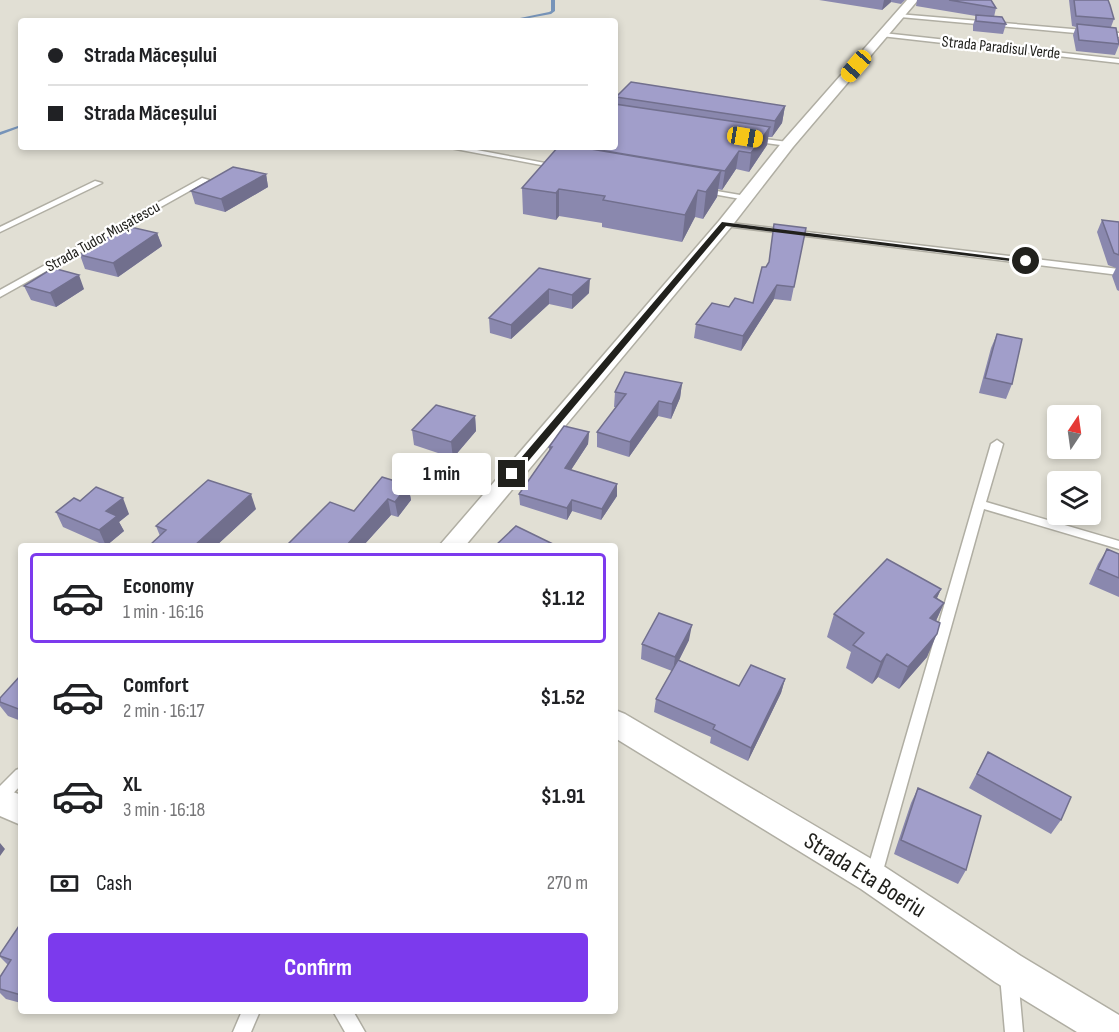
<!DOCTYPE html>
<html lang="en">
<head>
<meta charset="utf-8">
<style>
	body { margin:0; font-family:"Sofia Sans Condensed",sans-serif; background:#f6f6f6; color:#202124; height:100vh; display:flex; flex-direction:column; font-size:22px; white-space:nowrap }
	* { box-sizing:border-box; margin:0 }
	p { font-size:20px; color:#757577 }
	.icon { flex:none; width:33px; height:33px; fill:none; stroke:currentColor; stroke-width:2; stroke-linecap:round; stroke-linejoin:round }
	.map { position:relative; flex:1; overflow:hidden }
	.side { position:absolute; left:18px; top:543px; width:600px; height:471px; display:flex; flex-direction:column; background:#fff; border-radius:6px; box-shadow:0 3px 9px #0003 }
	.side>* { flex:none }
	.top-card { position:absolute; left:18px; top:18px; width:600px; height:132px; border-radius:6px; box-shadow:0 3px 9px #0003; display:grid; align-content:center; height:132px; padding:0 30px; background:#fff }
	.needle { width:39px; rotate:13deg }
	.fabs { position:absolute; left:1047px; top:405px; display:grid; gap:12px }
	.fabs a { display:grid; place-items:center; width:54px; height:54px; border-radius:6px; background:#fff; box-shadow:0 3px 9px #0003; font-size:30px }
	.end { position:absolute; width:27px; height:27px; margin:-14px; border:8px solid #21211d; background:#fff; box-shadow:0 0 0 3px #fff }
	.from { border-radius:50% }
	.bubble { position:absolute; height:42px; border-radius:6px; background:#fff; box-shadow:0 3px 9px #0003; font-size:20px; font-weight:700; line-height:42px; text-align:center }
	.car { position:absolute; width:18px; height:36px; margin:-18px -9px; border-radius:8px; box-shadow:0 0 4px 2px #0007; background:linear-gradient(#f5c518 24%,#345 0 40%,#f5c518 0 76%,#345 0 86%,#f5c518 0) }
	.top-card b { display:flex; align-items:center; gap:21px; height:57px; font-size:22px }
	.top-card b+b { border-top:2px solid #e0e0e0 }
	.top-card i { width:15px; height:15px; background:#202124 }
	ul { padding:10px 0 0; list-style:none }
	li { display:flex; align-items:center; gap:18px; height:90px; margin:0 12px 9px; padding:0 18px; border:3px solid transparent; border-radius:6px }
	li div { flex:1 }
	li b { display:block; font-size:22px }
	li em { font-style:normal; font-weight:700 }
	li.active { border-color:#7c3aed }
	li>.icon { width:54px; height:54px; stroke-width:1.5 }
	.pay { display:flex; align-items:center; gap:15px; height:66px; padding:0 30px; font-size:22px }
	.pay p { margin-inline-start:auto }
	.cta { display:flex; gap:12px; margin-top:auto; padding:12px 30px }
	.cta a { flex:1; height:69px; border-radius:6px; background:#7c3aed; color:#fff; font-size:24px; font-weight:700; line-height:69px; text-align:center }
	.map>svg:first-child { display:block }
</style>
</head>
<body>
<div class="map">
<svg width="1119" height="1032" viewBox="0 0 1119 1032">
	<rect width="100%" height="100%" fill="#e1dfd4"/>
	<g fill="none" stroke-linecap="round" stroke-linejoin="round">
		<!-- stream -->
		<path fill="#7794b9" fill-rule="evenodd" d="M551,0H555V11L551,14L513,21H506L549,12L551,11Z
			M21,125V127L0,135V132Z"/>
		<!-- lane casing -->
		<g stroke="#b0aea3" stroke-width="3">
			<path id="lane" d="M898,14L1119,33V37L900,17Z
				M883,33L1119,59V63L881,36Z
				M749,137L788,142L792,144L788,146L752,141H749Z
				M445,147H461L561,166L557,168Z
				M202,178L209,180L0,297V290Z
				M95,181L102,183L0,232V227Z
				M699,188L746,196L750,198L746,200L702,192L698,190Z
				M722,222L1119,269V275L725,226H722Z
				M997,440L1003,444L986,502L1119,541V549L984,509L881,878L879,884L873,886L867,884L865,878L991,444Z
				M21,768V785L6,801L0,803V786L16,770Z
				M1009,967L1015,970L1018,976L1023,1032H1005L1000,976L1003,970Z
				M242,1011H260L251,1032H233Z
				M333,1011H353L365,1032H345Z"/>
		</g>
		<!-- street casing -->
		<g stroke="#b0aea3" stroke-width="3">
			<path id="street" d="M907,0H918L793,147L731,227L465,546H439L719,221L783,141Z
				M615,710L625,714L885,867L1021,956L1119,1015V1032H1077L995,982L861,889L615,738Z
				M0,787L21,795V825L0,816Z"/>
		</g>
		<!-- lane -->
		<use href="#lane" fill="#fff" fill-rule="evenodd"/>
		<!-- street -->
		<use href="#street" fill="#fff" fill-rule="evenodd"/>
	</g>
	<!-- wall -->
	<path fill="#8a88ae" d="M819,0H905L901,4L891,2L882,10Z
		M917,0H991L996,8L994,17L1006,24L1003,34L973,31V25L976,16L916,6Z
		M1069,0H1108L1114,19L1111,27L1119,42V45L1115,55L1076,51L1073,35L1076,27L1072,26Z
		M616,97L785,106L782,123L772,137H768L767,145L749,172L736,169L722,190L718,189L717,197L703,219L695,217L682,242L602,227V223L559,216L556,220L523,214L522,188L615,147Z
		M266,174L268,187L225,212L195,204L191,191Z
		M1102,220L1119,222V291L1117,290L1112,276L1116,268L1108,265L1097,232Z
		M806,228L791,301L774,299L741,351L694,338L696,324L729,307L753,303L766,267Z
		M157,233L162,246L118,277L85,269L80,255Z
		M539,268L589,293L572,309L549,304L511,339L490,333L489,318Z
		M24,286L84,289L56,307L31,300Z
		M997,334L1012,384L1006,399L979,393L991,348Z
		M682,383L680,398L671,419L658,416L629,457L597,447V432L616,407H614L615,392Z
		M475,416L476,431L453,458L414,445L412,430Z
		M589,432L588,444L571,470L617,484V496L601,520L572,511L567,520L520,505L519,494L549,451V447Z
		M408,485L411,500L398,517L391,515L363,546H286Z
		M80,501L129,514L119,522L124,531L106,546L63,527L56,512Z
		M256,509L216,546H151V544L160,536L156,526Z
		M1107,549L1119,554V597L1089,584L1098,564Z
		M941,589L937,598L944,603L936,621L927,657L899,689L878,677L872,684L846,668L851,652L827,637L834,614Z
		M689,640L679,660L739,686L785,679L781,693L748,761L710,743L711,737L654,712L656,699L672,671L641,659L642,644Z
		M21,675V721L8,716L0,706V698Z
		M988,752L1061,820L1051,834L969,788Z
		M918,788L966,870L958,884L894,854L911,803Z
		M21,923V1003L6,999L0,993V977L8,965L0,957V954Z"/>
	<!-- shaded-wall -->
	<path fill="#716f8d" d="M884,0H891V2L882,10Z
		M785,106L782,123L772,137L775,121Z
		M770,127L767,145L749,172L751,153Z
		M739,151L736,169L722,190L725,171Z
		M721,171L717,197L703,219L706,192Z
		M266,174L268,187L225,212L221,199Z
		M559,189V216L556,220V193Z
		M698,190L695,217L682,242L685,215Z
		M157,233L162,246L118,277L113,263Z
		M79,275L84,289L56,307L50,293Z
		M590,279L589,293L572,309V295Z
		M777,285L774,299L741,351L743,336Z
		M549,289V304L511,339V325Z
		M682,383L680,398L671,419L672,404Z
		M659,401L658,416L629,457L630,442Z
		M475,416L476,431L453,458L451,442Z
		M589,432L588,444L565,479V468Z
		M617,484V496L601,520L602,509Z
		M408,485L411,500L398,517L395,502Z
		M251,494L256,509L216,546H194Z
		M123,498L129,514L119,522L124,531L106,546L99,530L106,511Z
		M388,499L391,515L363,546H346Z
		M572,500V511L567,520V508Z
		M941,589L931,611L934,597Z
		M944,603L934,625L930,618Z
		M692,625L689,640L673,672L675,657Z
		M937,634L927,657L899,689L908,667Z
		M887,654L878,677L872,684L881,662Z
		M785,679L781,693L748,761L751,748Z
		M0,843L5,849L0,856Z"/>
	<!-- building -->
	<path fill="#a19eca" stroke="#716f8d" stroke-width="1.5" d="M949,0H991L996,8Z
		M1074,0H1108L1110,5L1114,19L1076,16Z
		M976,15L1002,17L1006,24L976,21Z
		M1077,24L1116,28L1119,44L1079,40Z
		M631,82L785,106L775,121L616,97Z
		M615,103V104L770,127L751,153L739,151L725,171L582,147H615Z
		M558,147H579L721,171L706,192L698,190L685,215L603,200L605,196L559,189L556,193L522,188Z
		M233,167L266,174L221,199L191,191Z
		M1102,220L1119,222V255L1114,253Z
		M774,224L806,228L794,287L777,285L743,336L696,324L712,303L729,307L735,298L753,303L762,267H766L769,262Z
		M126,226L157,233L113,263L80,255Z
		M53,268L79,275L50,293L24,286Z
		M539,268L590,279L572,295L549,289L511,325L489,318Z
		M997,334L1022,339L1012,384L985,378Z
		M625,372L682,383L672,404L659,401L630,442L597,432L626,394L615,392Z
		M436,405L475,416L451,442L412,430Z
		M564,426L589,432L565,468L617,484L602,509L572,500L567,508L519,494L552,447H549Z
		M382,477L408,485L395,502L388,499L346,546H286L330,502L354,511Z
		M208,480L251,494L194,546H155L151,544L166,530L156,526Z
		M96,487L123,498L106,511L117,516L99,530L56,512L74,498L80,501Z
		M516,526L557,546H495Z
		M1107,549L1119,554V578L1098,569Z
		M887,559L941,589L934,597L944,603L930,618L940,623L937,634L908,667L887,654L881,662L853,645L864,633L834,614Z
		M659,613L692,625L675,657L642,644Z
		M678,660L739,686L751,665L785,679L751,748L713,729L715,725L656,699Z
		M21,675V710L0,702V698Z
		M988,752L1071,797L1061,820L977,774Z
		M918,788L981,816L966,870L901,840Z
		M21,923V995L0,989V977L11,960L0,956V954Z"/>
	<!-- route -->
	<path fill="#21211d" d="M722,222L1030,261L1026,263L726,226L515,477H509V472Z"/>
	<g text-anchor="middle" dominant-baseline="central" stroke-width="4.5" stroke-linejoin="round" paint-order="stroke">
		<!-- far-street labels -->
		<g font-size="16" fill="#21211d" stroke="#fff">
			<text transform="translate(1001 48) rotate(6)">Strada Paradisul Verde</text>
			<text transform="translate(103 237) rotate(-29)">Strada Tudor Mușatescu</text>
		</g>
		<!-- near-street labels -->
		<g font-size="24" fill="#21211d" stroke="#fff">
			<text transform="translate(865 875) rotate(32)">Strada Eta Boeriu</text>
		</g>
	</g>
</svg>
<div class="fabs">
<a><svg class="needle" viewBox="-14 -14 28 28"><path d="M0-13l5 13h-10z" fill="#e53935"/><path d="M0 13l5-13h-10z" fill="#757577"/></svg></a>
<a><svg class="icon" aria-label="layers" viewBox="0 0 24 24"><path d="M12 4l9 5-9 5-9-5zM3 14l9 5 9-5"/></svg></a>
</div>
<i class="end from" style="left:1026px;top:261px"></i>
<i class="end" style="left:512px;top:474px"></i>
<div class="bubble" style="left:392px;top:453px;width:99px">1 min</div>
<i class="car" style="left:856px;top:66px;rotate:221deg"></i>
<i class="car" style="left:745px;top:137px;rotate:99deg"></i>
<div class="top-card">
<b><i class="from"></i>Strada Măceșului</b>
<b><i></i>Strada Măceșului</b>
</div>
<section class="side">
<ul>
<li class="active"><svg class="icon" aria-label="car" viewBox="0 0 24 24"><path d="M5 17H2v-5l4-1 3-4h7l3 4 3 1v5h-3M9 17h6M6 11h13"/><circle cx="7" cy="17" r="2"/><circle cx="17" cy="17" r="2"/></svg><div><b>Economy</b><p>1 min · 16:16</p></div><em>$1.12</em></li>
<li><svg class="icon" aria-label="car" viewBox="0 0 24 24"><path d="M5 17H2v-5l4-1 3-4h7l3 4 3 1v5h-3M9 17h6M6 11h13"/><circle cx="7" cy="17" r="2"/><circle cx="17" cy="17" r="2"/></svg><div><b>Comfort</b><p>2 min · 16:17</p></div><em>$1.52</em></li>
<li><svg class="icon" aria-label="car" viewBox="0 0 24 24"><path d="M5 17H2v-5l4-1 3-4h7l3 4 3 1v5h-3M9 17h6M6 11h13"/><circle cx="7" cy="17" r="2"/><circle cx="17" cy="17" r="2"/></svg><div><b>XL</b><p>3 min · 16:18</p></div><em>$1.91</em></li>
</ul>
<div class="pay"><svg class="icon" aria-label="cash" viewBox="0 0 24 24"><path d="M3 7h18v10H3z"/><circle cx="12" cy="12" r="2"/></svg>Cash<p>270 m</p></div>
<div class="cta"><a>Confirm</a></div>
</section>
</div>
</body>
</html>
